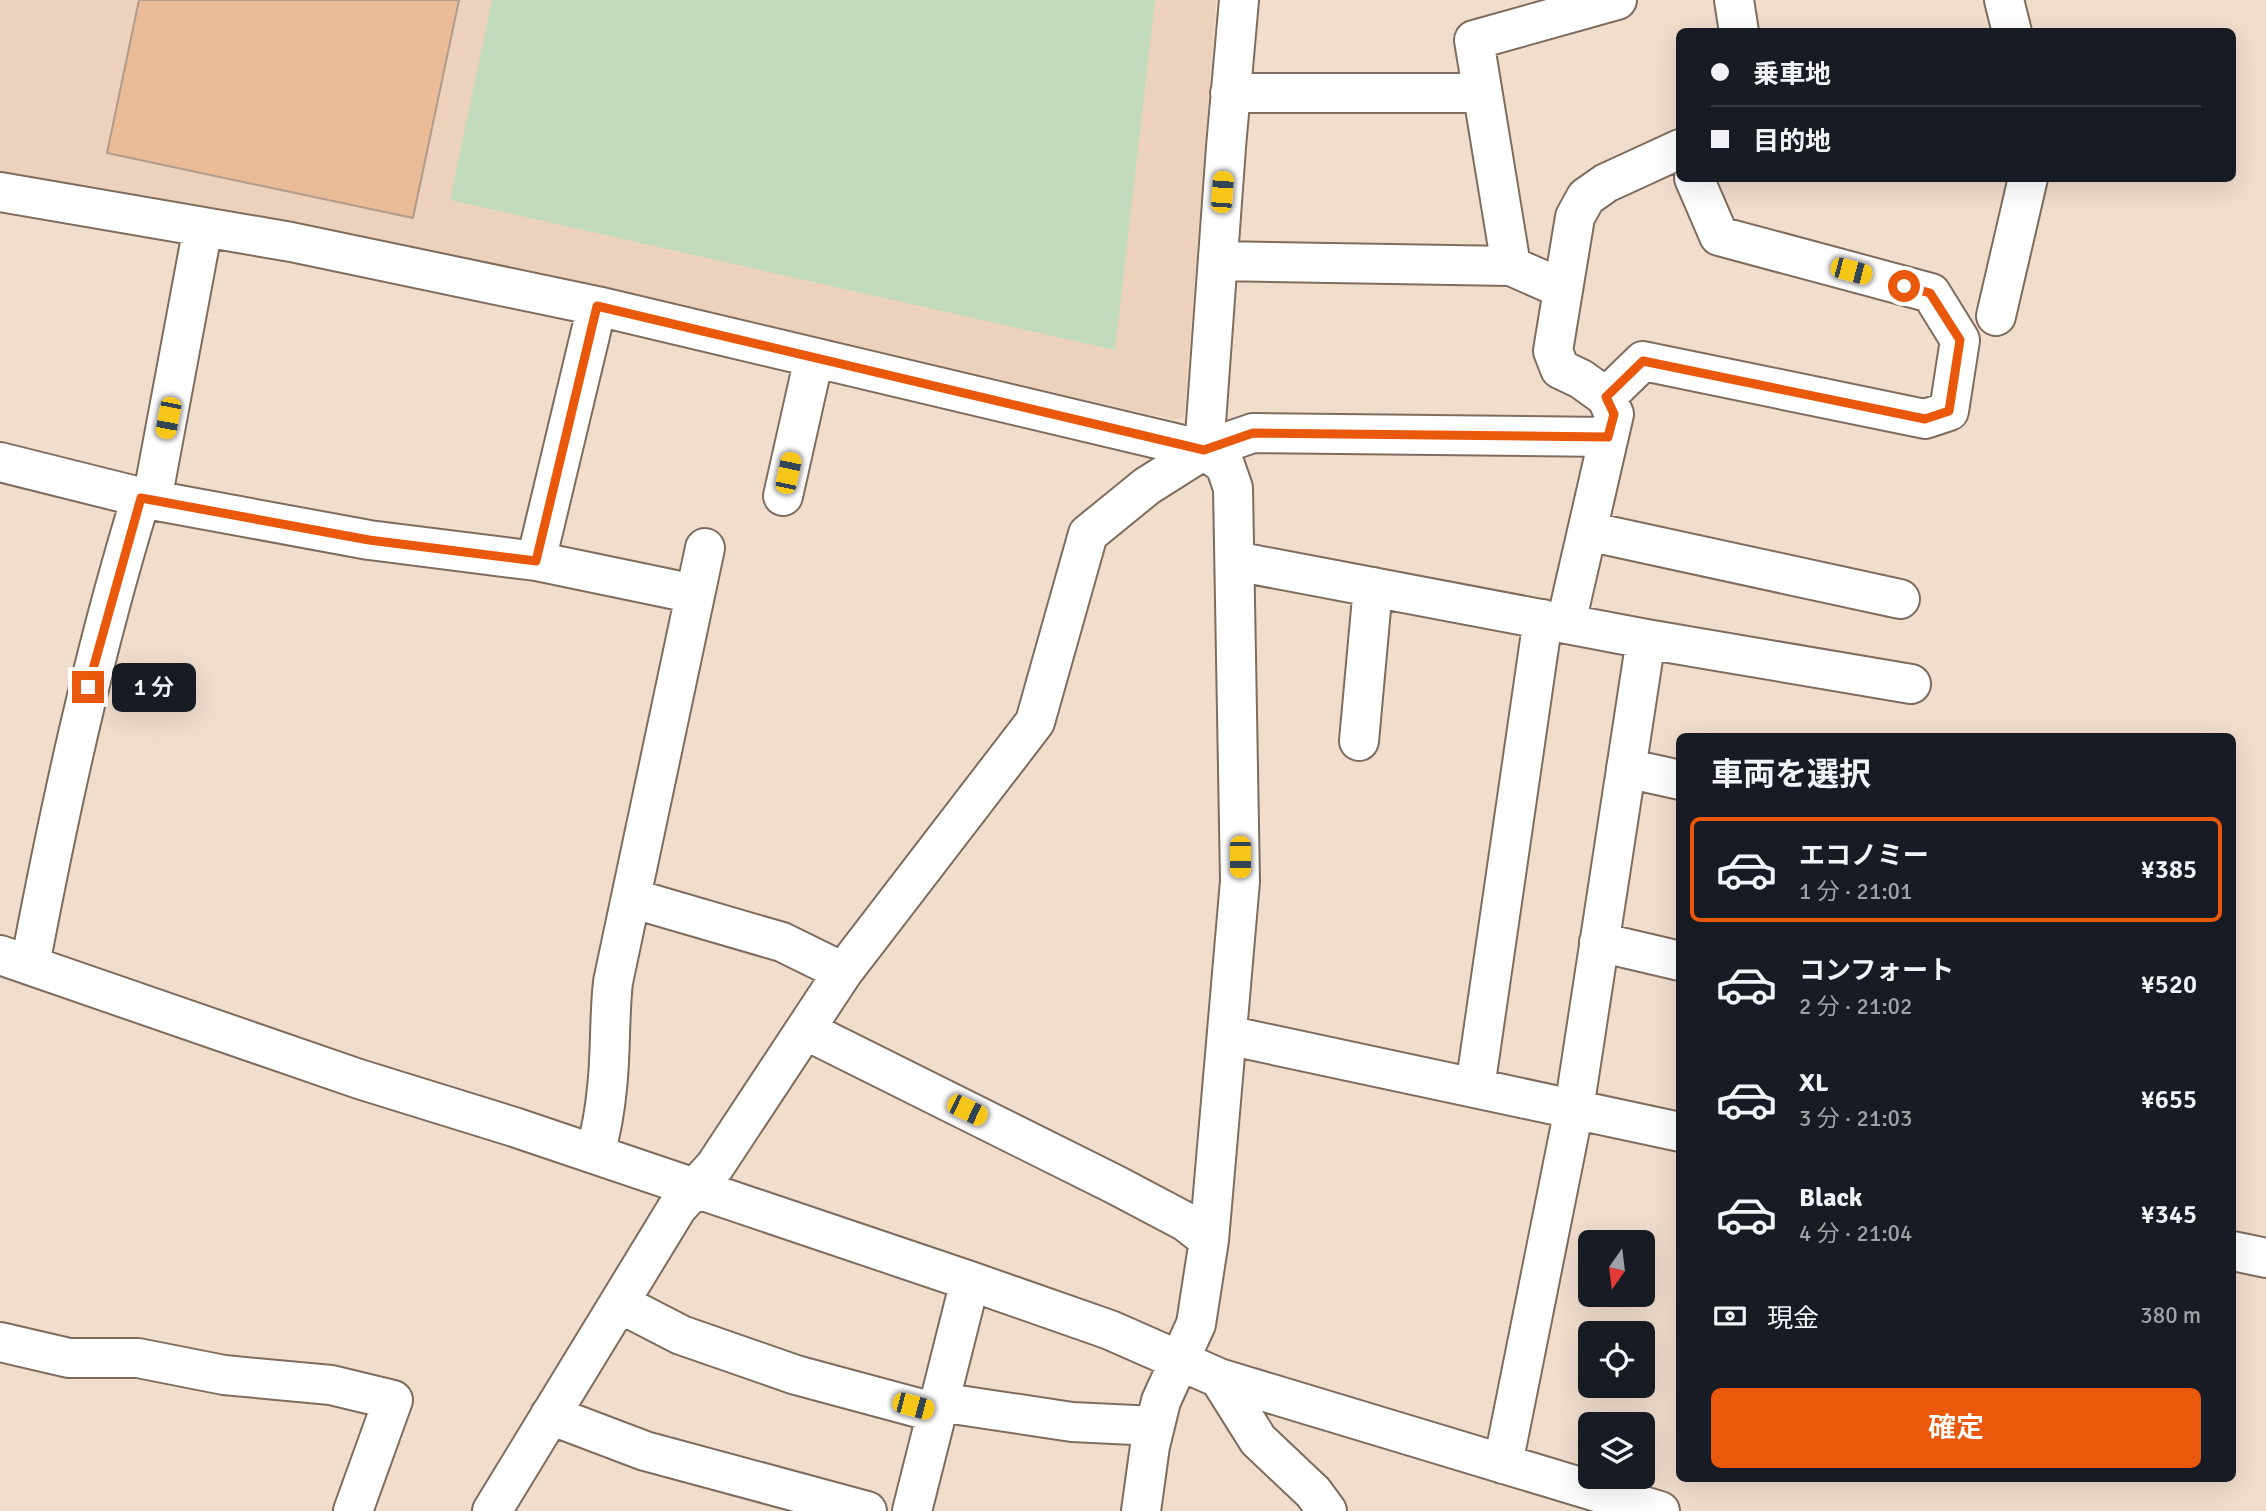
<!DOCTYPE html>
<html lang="ja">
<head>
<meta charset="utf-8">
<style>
	body { margin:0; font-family:Signika,"Noto Sans JP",sans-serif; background:#242831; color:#f1f3f6; height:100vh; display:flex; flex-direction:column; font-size:26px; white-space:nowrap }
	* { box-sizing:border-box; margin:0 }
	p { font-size:23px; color:#9ea1a6 }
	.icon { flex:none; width:38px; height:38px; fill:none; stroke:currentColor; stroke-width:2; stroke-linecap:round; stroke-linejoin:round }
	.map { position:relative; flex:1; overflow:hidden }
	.sheet { position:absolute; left:1676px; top:733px; width:560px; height:749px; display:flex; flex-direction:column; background:#171b24; border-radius:10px; box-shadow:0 7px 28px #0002 }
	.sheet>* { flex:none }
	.top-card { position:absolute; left:1676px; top:28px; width:560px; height:154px; border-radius:10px; box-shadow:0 7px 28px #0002; display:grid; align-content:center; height:154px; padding:0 35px; background:#171b24 }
	.needle { width:46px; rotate:194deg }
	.tools { position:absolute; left:1578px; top:1230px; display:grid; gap:14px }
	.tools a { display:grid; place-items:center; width:77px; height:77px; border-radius:10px; background:#171b24; box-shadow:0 7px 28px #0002; font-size:35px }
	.end { position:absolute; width:32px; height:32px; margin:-16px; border:9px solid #ea580c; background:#fff; box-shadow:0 0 0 4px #fff }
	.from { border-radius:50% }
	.bubble { position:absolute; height:49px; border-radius:10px; background:#171b24; box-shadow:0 7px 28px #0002; font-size:23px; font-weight:600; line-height:49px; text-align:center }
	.car { position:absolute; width:21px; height:42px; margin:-21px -10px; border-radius:9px; box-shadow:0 0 5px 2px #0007; background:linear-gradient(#f5c518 24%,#345 0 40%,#f5c518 0 76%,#345 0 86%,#f5c518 0) }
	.top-card b { display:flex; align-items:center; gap:24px; height:66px; font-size:26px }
	.top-card b+b { border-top:2px solid #363941 }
	.top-card i { width:18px; height:18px; background:#f1f3f6 }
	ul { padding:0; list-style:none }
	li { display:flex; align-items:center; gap:21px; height:105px; margin:0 14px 10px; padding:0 21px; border:4px solid transparent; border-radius:10px }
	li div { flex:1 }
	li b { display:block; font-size:26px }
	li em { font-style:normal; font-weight:600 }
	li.selected { border-color:#ea580c }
	li>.icon { width:63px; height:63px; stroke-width:1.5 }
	h2 { padding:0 35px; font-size:32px; line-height:84px }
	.pay { display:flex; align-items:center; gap:18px; height:77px; padding:0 35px; font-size:26px }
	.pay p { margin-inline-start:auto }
	.cta { display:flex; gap:14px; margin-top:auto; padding:14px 35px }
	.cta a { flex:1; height:80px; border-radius:10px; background:#ea580c; color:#fff; font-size:28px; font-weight:600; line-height:80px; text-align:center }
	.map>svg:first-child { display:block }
</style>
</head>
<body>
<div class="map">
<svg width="2266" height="1511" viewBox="0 0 2266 1511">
	<rect width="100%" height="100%" fill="#f1ddcc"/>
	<!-- built -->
	<path fill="#ecd2bc" d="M0,0H1216L1184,416L1177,420L602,291L291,225L0,173Z"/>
	<!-- green -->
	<path fill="#c1dbbc" d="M492,0H1155L1115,350L450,200Z"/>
	<!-- building -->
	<path fill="#e9bb97" stroke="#b09c8d" stroke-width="2" d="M139,0H459L413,218L107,153Z"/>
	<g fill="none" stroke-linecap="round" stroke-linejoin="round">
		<!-- street casing -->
		<g stroke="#7e6c5d" stroke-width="42">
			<path id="street" d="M1734,0L1739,32
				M2004,0L2012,32
				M1230,93H1482
				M0,192L291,242L597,306L1204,450L1226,147L1239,0
				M1218,261L1511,266L1563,289
				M1511,266L1474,40L1617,0
				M1996,316L2028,178
				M1606,397L1643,361L1925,419L1949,411L1960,340L1931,293L1719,236L1694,178
				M0,462L152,500L369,540L536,561L695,594
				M783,496L814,358
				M152,500L203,227
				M1587,531L1900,599
				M536,561L597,306
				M1235,561L1646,639L1911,684
				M1566,623L1614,414L1606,397L1581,379L1560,369L1553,351L1575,217L1586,197L1606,183L1680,149
				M1359,741L1373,587
				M1626,768L1680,780
				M631,898L782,942L843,972
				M1599,942L1680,961
				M0,955L359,1079L514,1127L970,1281L1110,1330L1219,1378L1660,1511
				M30,965C60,807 94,651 141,498
				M805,1030L1116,1185L1186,1222L1209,1240
				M1227,1035L1680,1132
				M1475,1088L1543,619
				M595,1154C601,1132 605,1110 607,1088C611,1053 609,1018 613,982L705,548
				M2233,1251L2266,1258
				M619,1303L681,1335L796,1375L937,1413
				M0,1342L69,1358H138L224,1375L331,1385L393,1400L353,1511
				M1219,1378L1258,1440L1313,1492L1327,1511
				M939,1402L1072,1422L1155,1426
				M550,1415L645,1451L867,1511
				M1503,1464L1574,1109L1646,639
				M492,1511L677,1208L715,1166L843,972L1035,722L1088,534L1147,486L1204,450L1253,433L1608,437
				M912,1511L970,1281
				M1141,1511L1150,1446L1161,1401L1196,1324L1209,1240L1240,881L1233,488L1225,465L1204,450"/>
		</g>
		<!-- street -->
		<use href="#street" stroke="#fff" stroke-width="38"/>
	</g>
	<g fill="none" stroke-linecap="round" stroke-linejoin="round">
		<!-- route -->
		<path stroke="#ea580c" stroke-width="9" d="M88,687L141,498L369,540L536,561L597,306L1204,450L1253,433L1608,437L1614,414L1606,397L1643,361L1925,419L1949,411L1960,340L1930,293L1904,286"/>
	</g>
</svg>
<div class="tools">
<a><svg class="needle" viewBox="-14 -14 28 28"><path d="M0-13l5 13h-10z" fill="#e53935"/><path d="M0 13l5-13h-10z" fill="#9ea1a6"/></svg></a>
<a><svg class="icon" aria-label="locate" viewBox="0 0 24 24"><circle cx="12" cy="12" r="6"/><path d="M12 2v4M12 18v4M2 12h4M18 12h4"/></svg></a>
<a><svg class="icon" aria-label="layers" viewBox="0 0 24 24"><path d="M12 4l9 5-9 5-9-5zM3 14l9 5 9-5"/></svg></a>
</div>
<i class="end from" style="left:1904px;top:286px"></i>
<i class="end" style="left:88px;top:687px"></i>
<div class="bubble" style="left:112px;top:663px;width:84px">1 分</div>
<i class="car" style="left:1222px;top:192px;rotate:4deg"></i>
<i class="car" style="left:1851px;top:271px;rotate:105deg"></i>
<i class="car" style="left:168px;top:418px;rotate:191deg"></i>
<i class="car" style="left:788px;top:473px;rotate:12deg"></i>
<i class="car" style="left:1240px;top:857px;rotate:180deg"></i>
<i class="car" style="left:967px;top:1110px;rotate:116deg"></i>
<i class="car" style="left:913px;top:1406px;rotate:105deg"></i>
<div class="top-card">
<b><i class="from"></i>乗車地</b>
<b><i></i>目的地</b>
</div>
<section class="sheet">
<h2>車両を選択</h2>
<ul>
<li class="selected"><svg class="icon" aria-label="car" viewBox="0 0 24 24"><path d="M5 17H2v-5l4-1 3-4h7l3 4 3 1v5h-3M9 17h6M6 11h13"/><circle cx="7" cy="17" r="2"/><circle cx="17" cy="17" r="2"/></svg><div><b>エコノミー</b><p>1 分 · 21:01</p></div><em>¥385</em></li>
<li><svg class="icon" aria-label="car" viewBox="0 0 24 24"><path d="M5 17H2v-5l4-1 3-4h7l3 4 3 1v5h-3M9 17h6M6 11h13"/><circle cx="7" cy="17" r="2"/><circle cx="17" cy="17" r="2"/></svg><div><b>コンフォート</b><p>2 分 · 21:02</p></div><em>¥520</em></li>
<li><svg class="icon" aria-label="car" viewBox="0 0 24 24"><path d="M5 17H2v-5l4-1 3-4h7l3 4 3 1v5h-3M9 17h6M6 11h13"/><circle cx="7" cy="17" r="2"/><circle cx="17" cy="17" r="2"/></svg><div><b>XL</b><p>3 分 · 21:03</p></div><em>¥655</em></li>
<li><svg class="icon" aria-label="car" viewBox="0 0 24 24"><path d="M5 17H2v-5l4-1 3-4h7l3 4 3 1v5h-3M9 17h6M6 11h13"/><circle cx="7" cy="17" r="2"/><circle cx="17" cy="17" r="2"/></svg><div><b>Black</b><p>4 分 · 21:04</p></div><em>¥345</em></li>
</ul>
<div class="pay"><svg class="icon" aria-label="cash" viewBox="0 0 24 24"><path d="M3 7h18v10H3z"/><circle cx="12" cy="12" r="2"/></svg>現金<p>380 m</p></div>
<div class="cta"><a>確定</a></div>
</section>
</div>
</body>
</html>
